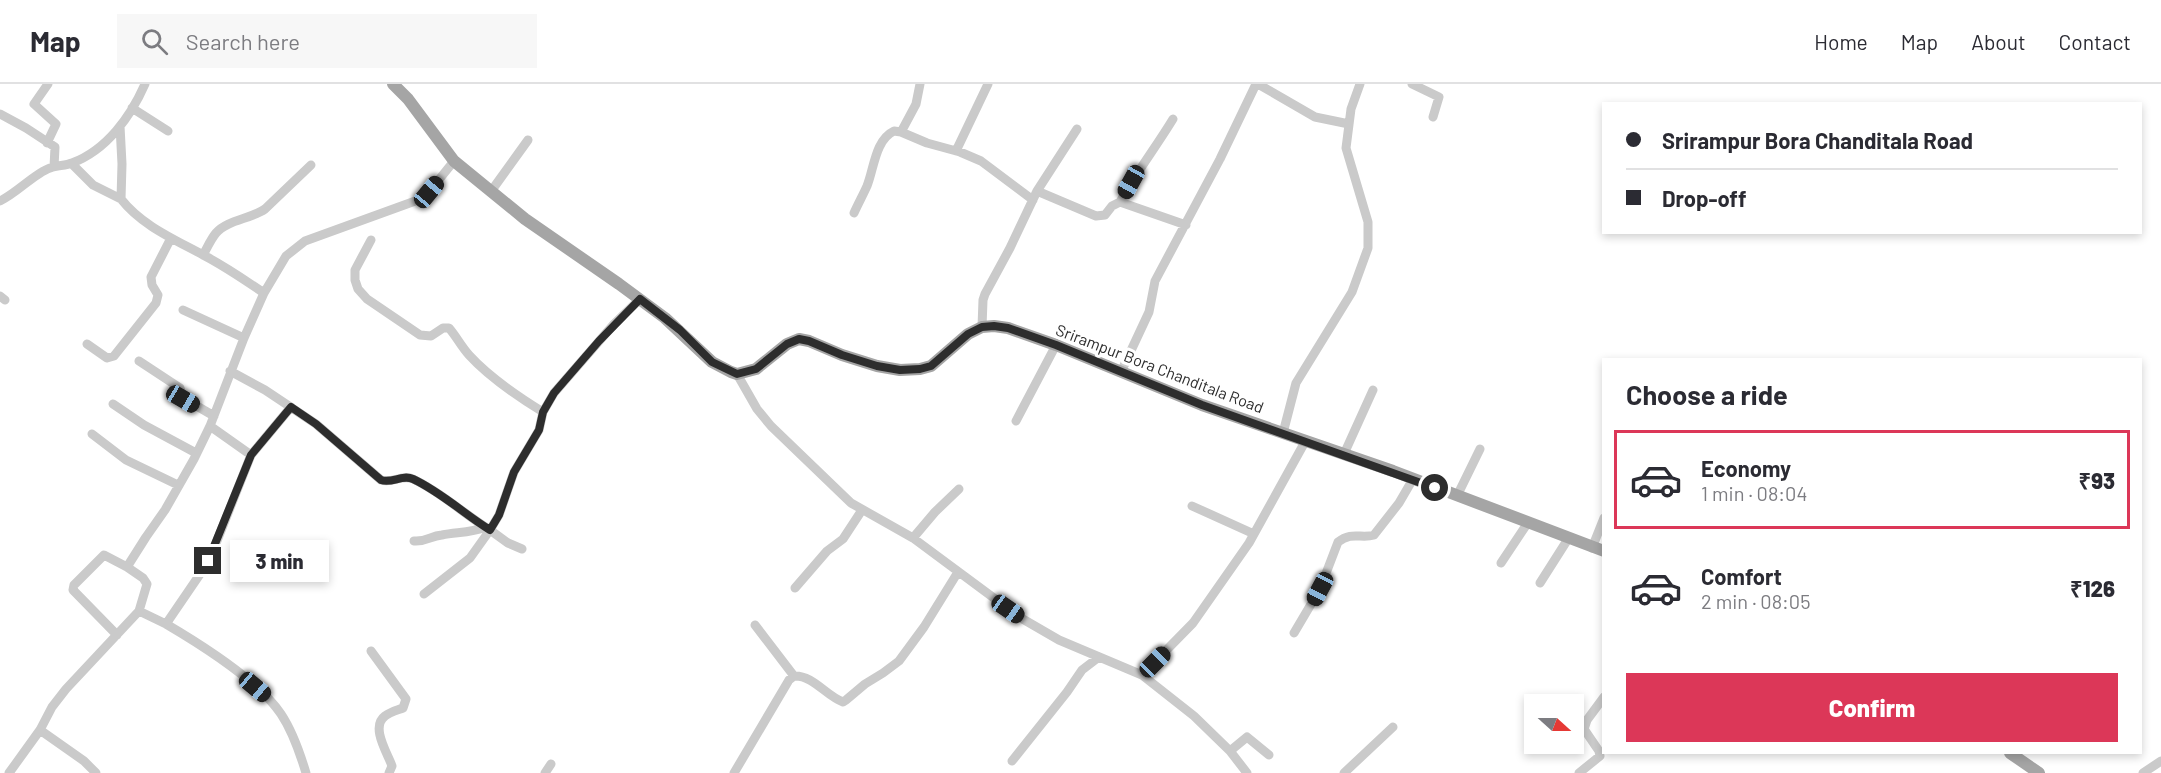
<!DOCTYPE html>
<html lang="en">
<head>
<meta charset="utf-8">
<style>
	body { margin:0; font-family:Barlow,sans-serif; background:#f7f7f7; color:#2b2b33; height:100vh; display:flex; flex-direction:column; font-size:22px; white-space:nowrap }
	* { box-sizing:border-box; margin:0 }
	p { font-size:20px; color:#7c7c81 }
	.icon { flex:none; width:33px; height:33px; fill:none; stroke:currentColor; stroke-width:2; stroke-linecap:round; stroke-linejoin:round }
	.map { position:relative; flex:1; overflow:hidden }
	.sheet { position:absolute; left:1602px; top:274px; width:540px; height:396px; display:flex; flex-direction:column; background:#fff; border-radius:0px; box-shadow:0 3px 9px #0003 }
	.sheet>* { flex:none }
	.top-card { position:absolute; left:1602px; top:18px; width:540px; height:132px; border-radius:0px; box-shadow:0 3px 9px #0003; display:grid; align-content:center; height:132px; padding:0 24px; background:#fff }
	.needle { width:39px; rotate:111deg }
	.fabs { position:absolute; left:1524px; top:610px; display:grid; gap:12px }
	.fabs a { display:grid; place-items:center; width:60px; height:60px; border-radius:0px; background:#fff; box-shadow:0 3px 9px #0003; font-size:30px }
	.end { position:absolute; width:27px; height:27px; margin:-14px; border:8px solid #2d2d2d; background:#fff; box-shadow:0 0 0 3px #fff }
	.from { border-radius:50% }
	.bubble { position:absolute; height:42px; border-radius:0px; background:#fff; box-shadow:0 3px 9px #0003; font-size:20px; font-weight:800; line-height:42px; text-align:center }
	.car { position:absolute; width:18px; height:36px; margin:-18px -9px; border-radius:8px; box-shadow:0 0 4px 2px #0007; background:linear-gradient(#222 24%,#8ab4d8 0 40%,#222 0 76%,#8ab4d8 0 86%,#222 0) }
	.top-card b { display:flex; align-items:center; gap:21px; height:57px; font-size:22px }
	.top-card b+b { border-top:2px solid #e1e1e2 }
	.top-card i { width:15px; height:15px; background:#2b2b33 }
	ul { padding:0; list-style:none }
	li { display:flex; align-items:center; gap:18px; height:99px; margin:0 12px 9px; padding:0 12px; border:3px solid transparent; border-radius:0px }
	li div { flex:1 }
	li b { display:block; font-size:22px }
	li em { font-style:normal; font-weight:800 }
	li.current { border-color:#dc3758 }
	li>.icon { width:54px; height:54px; stroke-width:1.5 }
	h2 { padding:0 24px; font-size:27px; line-height:72px }
	.action { display:flex; gap:12px; margin-top:auto; padding:12px 24px }
	.action a { flex:1; height:69px; border-radius:0px; background:#dc3758; color:#fff; font-size:24px; font-weight:800; line-height:69px; text-align:center }
	header { display:flex; align-items:center; gap:36px; box-sizing:border-box; height:84px; padding:0 30px; background:#fff; border-bottom:2px solid #e1e1e2 }
	header strong { font-size:28px }
	nav { display:flex; gap:33px; margin-inline-start:auto; font-size:21px }
	.search { width:420px; height:54px; background:#f7f7f7; display:flex; align-items:center; gap:15px; box-sizing:border-box; padding:0 21px; border-radius:0px; color:#7c7c81; font-size:22px }
	.map>svg:first-child { display:block }
</style>
</head>
<body>
<header>
<strong>Map</strong>
<div class="search"><svg class="icon" aria-label="search" viewBox="0 0 24 24"><circle cx="10" cy="10" r="6"/><path d="M15 15l6 6"/></svg>Search here</div>
<nav><a>Home</a><a>Map</a><a>About</a><a>Contact</a></nav>
</header>
<div class="map">
<svg width="2161" height="689" viewBox="0 0 2161 689">
	<rect width="100%" height="100%" fill="#fff"/>
	<g fill="none" stroke-linecap="round" stroke-linejoin="round">
		<!-- minor -->
		<path stroke="#cacaca" stroke-width="9" d="M1258,0L1315,33L1349,40
			M1412,0L1439,13L1433,33
			M132,24L168,47
			M0,30L26,44L55,63L54,83
			M120,42L122,80L121,115C142,142 176,156 205,172C226,183 245,196 264,209
			M901,48L916,20L920,0
			M47,59L56,40L34,20L48,0
			M956,67L988,0
			M72,80L93,101L121,115
			M492,106L528,56
			M1037,107L1096,132L1105,131L1112,122L1120,118L1186,141
			M0,117C17,109 35,89 50,84C57,81 65,82 72,79C107,66 131,32 145,0
			M1120,118C1136,89 1156,63 1173,35
			M854,129C858,120 863,111 867,102C874,85 875,56 894,47L901,48L927,59L960,68L981,77L1033,116
			M371,156L355,186V196L358,205L367,215L420,251L431,252L443,244H449C456,252 461,262 469,271C489,293 517,312 543,328
			M203,171C207,164 211,155 216,149C227,136 251,135 265,125L311,81
			M0,212L5,216
			M183,226L244,254
			M982,243L983,216L985,210L1010,164L1037,107L1077,45
			M87,260L107,274L114,272L156,219L158,211L152,201L151,193L171,154
			M139,277L180,304L183,314L214,332
			M230,287L265,306L316,340L381,396C392,400 402,390 413,395C441,408 464,430 490,446L499,431L514,388L539,346L543,328L554,309L614,240L640,215
			M1121,288L1149,228L1155,197L1220,75L1256,0
			M737,290L757,325L771,342L851,419L913,454L1021,534L1059,556L1142,591L1194,632L1230,667L1247,689
			M113,320L144,341L196,369
			M291,323L251,371L209,477L166,540C200,560 259,597 281,630C293,648 300,669 306,689
			M1016,337L1056,261
			M210,342L251,371
			M1283,349L1296,299L1352,208L1368,164V138L1346,64L1351,25L1360,0
			M92,350L126,376L178,401
			M1344,370L1373,306
			M1457,412L1480,365
			M1192,422L1254,450
			M913,454L935,428L959,405
			M414,457C427,458 430,452 442,451C457,448 471,449 485,443
			M1592,464L1604,434
			M1501,479L1527,440
			M1540,499L1568,455
			M795,504L827,467L843,455L862,426
			M424,510L470,474L490,446L508,459L522,465
			M139,527L147,500L143,494L127,483L146,453L165,426L194,375L210,342L244,254L264,209L286,172L305,157L418,116L429,108L454,77
			M755,541L794,592
			M1294,549L1320,505L1338,458C1352,447 1361,455 1374,451L1399,419L1413,395
			M117,551L73,506L74,501L104,471L127,483
			M371,567L406,615L403,624C398,626 390,628 385,632C370,643 388,670 392,682L389,689
			M1142,591L1193,539L1249,459L1306,356
			M40,646L84,677L96,689
			M1230,667L1247,653L1269,671
			M1012,677L1067,608L1082,586L1099,573
			M9,689L40,646L52,623L66,605L139,527L166,540
			M545,689L551,680
			M734,689L789,596L794,592C813,591 826,612 843,618L846,616L865,600L883,589L899,577L924,543L958,488
			M1344,689L1393,643
			M1579,689L1600,672L1599,667L1584,645L1587,636L1604,613
			M2143,689L2161,677"/>
		<!-- major -->
		<path stroke="#a5a5a5" stroke-width="12" d="M393,0L408,15L454,77L525,135L619,200L665,234L712,278L731,288L737,290L756,285L787,260L799,255L809,257L842,271L877,282L900,286L920,285L931,282L968,250L982,243L994,242L1008,244L1056,261L1202,321L1393,387L1604,467
			M2010,669L2039,689"/>
	</g>
	<g fill="none" stroke-linecap="round" stroke-linejoin="round">
		<!-- route -->
		<path stroke="#2d2d2d" stroke-width="8" d="M208,477L251,371L291,323L316,340L381,396C392,400 402,390 413,395C441,408 464,430 490,446L499,431L514,388L539,346L543,328L554,309L599,257L640,215L680,246L712,278L737,290L756,285L787,260L799,255L809,257L842,271L877,282L900,286L920,285L931,282L968,250L982,243L994,242L1008,244L1056,261L1202,321L1435,404"/>
	</g>
	<g text-anchor="middle" dominant-baseline="central" stroke-width="6" stroke-linejoin="round" paint-order="stroke">
		<!-- street labels -->
		<g font-size="16" fill="#2d2d2d" stroke="#fff">
			<text transform="translate(1160 284) rotate(21)">Srirampur Bora Chanditala Road</text>
		</g>
	</g>
</svg>
<div class="fabs">
<a><svg class="needle" viewBox="-14 -14 28 28"><path d="M0-13l5 13h-10z" fill="#e53935"/><path d="M0 13l5-13h-10z" fill="#7c7c81"/></svg></a>
</div>
<i class="end from" style="left:1435px;top:404px"></i>
<i class="end" style="left:208px;top:477px"></i>
<div class="bubble" style="left:230px;top:456px;width:99px">3 min</div>
<i class="car" style="left:1131px;top:98px;rotate:209deg"></i>
<i class="car" style="left:429px;top:108px;rotate:40deg"></i>
<i class="car" style="left:183px;top:315px;rotate:120deg"></i>
<i class="car" style="left:1320px;top:505px;rotate:208deg"></i>
<i class="car" style="left:1008px;top:525px;rotate:125deg"></i>
<i class="car" style="left:1155px;top:578px;rotate:45deg"></i>
<i class="car" style="left:255px;top:603px;rotate:130deg"></i>
<div class="top-card">
<b><i class="from"></i>Srirampur Bora Chanditala Road</b>
<b><i></i>Drop-off</b>
</div>
<section class="sheet">
<h2>Choose a ride</h2>
<ul>
<li class="current"><svg class="icon" aria-label="car" viewBox="0 0 24 24"><path d="M5 17H2v-5l4-1 3-4h7l3 4 3 1v5h-3M9 17h6M6 11h13"/><circle cx="7" cy="17" r="2"/><circle cx="17" cy="17" r="2"/></svg><div><b>Economy</b><p>1 min · 08:04</p></div><em>₹93</em></li>
<li><svg class="icon" aria-label="car" viewBox="0 0 24 24"><path d="M5 17H2v-5l4-1 3-4h7l3 4 3 1v5h-3M9 17h6M6 11h13"/><circle cx="7" cy="17" r="2"/><circle cx="17" cy="17" r="2"/></svg><div><b>Comfort</b><p>2 min · 08:05</p></div><em>₹126</em></li>
</ul>
<div class="action"><a>Confirm</a></div>
</section>
</div>
</body>
</html>
